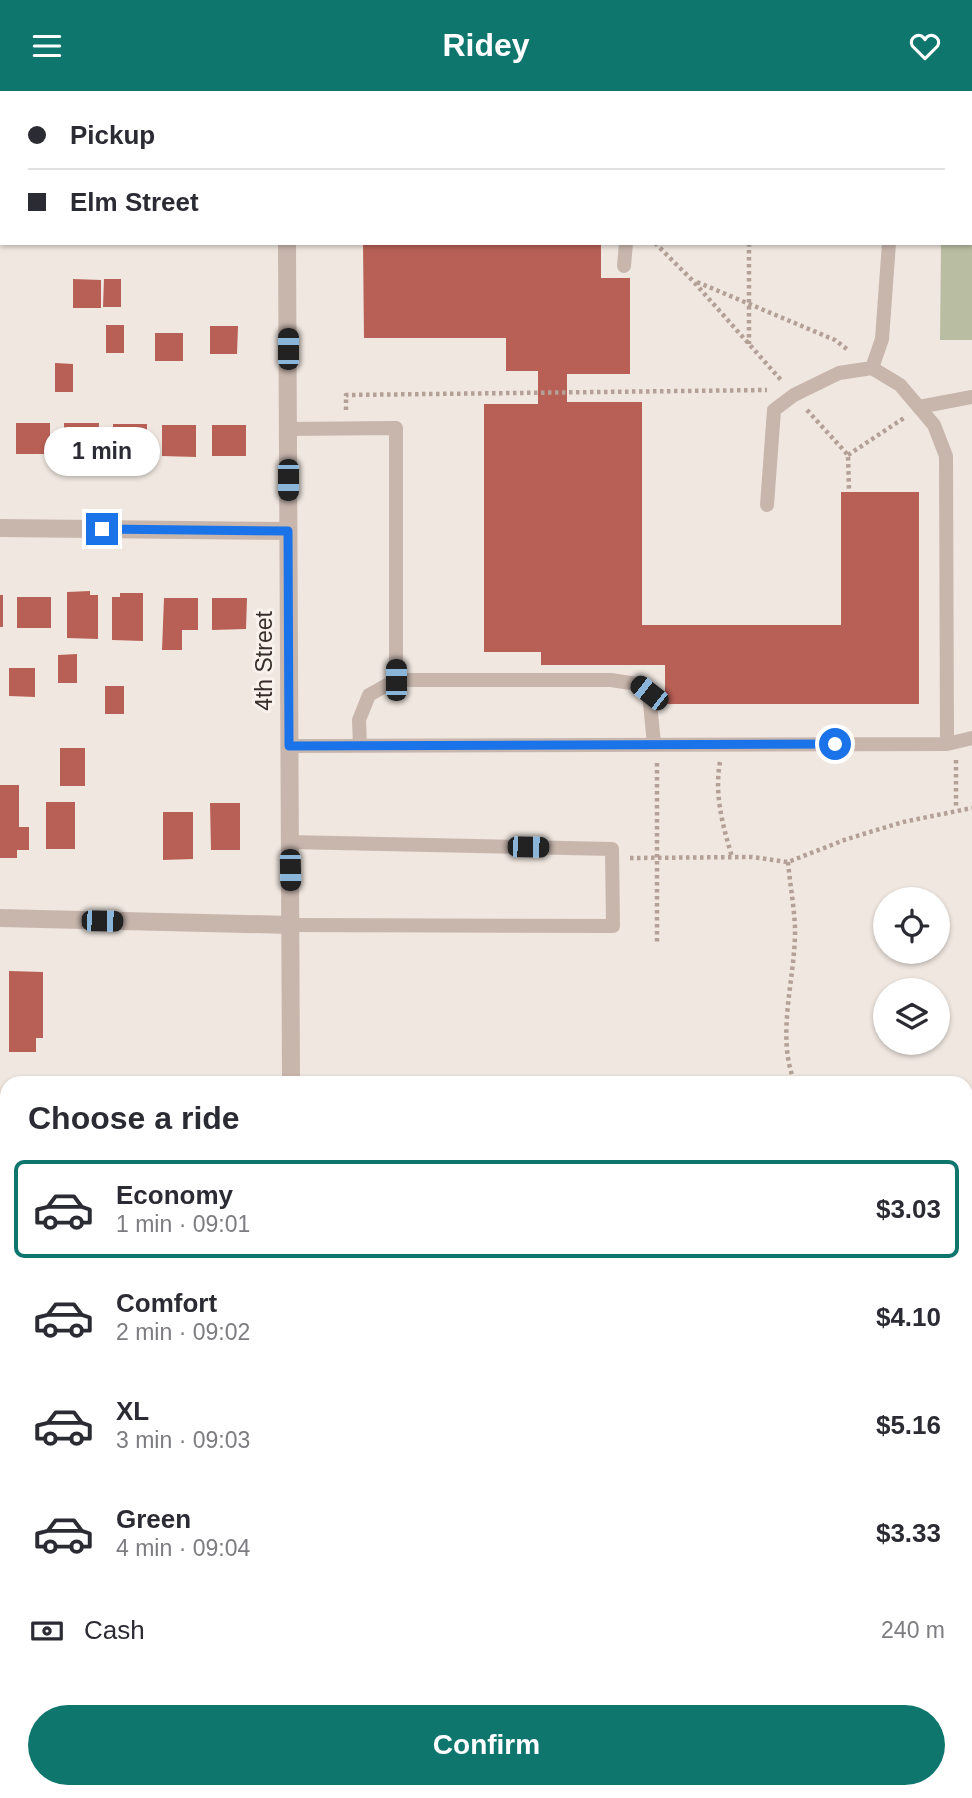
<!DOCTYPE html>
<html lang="en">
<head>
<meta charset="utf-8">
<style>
	body { margin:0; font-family:Helvetica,sans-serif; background:#f2f2f3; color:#2b2b33; height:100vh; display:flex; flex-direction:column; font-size:26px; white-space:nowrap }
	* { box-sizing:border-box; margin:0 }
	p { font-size:23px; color:#7c7c81 }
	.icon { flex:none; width:38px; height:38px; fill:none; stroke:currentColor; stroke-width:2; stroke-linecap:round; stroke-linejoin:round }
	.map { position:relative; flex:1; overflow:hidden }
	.side { position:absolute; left:0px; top:985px; width:973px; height:723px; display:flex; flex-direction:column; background:#fff; border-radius:21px 21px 0 0; box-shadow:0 2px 5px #0004 }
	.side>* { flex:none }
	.hud { position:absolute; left:0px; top:0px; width:973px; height:154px; box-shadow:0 2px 5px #0004; display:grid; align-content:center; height:154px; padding:0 28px; background:#fff }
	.buttons { position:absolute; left:873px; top:796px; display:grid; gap:14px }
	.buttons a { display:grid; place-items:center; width:77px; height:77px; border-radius:50%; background:#fff; box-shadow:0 2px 5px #0004; font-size:35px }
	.end { position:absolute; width:32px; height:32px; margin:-16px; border:9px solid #1a73e8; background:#fff; box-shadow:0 0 0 4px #fff }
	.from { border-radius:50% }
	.bubble { position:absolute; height:49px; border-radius:24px; background:#fff; box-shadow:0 2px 5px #0004; font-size:23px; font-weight:600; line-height:49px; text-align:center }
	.car { position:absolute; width:21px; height:42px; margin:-21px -10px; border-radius:9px; box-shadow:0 0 5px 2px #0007; background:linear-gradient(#222 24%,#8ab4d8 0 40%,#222 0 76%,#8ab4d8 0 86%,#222 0) }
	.hud b { display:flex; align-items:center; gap:24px; height:66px; font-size:26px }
	.hud b+b { border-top:2px solid #e1e1e2 }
	.hud i { width:18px; height:18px; background:#2b2b33 }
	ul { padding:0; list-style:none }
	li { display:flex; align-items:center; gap:21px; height:98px; margin:0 14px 10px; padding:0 14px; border:4px solid transparent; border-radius:10px }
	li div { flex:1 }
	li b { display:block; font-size:26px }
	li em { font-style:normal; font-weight:600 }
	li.current { border-color:#0f766e }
	li>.icon { width:63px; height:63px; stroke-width:1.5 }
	h2 { padding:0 28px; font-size:32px; line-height:84px }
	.pay { display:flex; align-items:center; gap:18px; height:77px; padding:0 28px; font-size:26px }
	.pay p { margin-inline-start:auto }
	.cta { display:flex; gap:14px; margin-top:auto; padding:14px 28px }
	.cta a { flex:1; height:80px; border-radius:42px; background:#0f766e; color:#fff; font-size:28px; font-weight:600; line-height:80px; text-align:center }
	header { display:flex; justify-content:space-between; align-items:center; height:91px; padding:0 28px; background:#0f766e; color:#fff; font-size:32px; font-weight:600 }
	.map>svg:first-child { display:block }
</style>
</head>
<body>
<header><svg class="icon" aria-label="menu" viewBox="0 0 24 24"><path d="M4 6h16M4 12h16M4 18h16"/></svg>Ridey<svg class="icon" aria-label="heart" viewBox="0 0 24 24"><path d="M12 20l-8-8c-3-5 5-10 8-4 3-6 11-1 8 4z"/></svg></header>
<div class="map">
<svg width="972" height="1707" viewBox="0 0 972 1707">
	<rect width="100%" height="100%" fill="#f0e7e0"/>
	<!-- green -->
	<path fill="#b9bea2" d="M941,154H972V249H940Z
		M966,1283L972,1289V1575L966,1582Z
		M0,1374H7V1701H255V1707H0Z"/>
	<!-- building -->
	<path fill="#b96056" d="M363,152H601V187H630V283H567V311H642V534H841V401H919V613H665V574H541V561H484V313H538V280H506V247H364Z
		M73,188L101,189V217H73Z
		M104,188H121V216H103Z
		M106,234H124V262H106Z
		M210,235H238L237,263H210Z
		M155,242H183V270H155Z
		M55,272L73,273V301H55Z
		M16,332H50V363H16Z
		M64,332H99L98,364H64Z
		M113,333H147V364L113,365Z
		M162,334H196V366L162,365Z
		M212,334H246V365H212Z
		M90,500V504H98V548L67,547V501Z
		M120,502H143V550L112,549V506H120Z
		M0,504H3V536H0Z
		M17,506H51V537H17Z
		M164,507H198V539H182V559H162Z
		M212,507H247L246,538L212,539Z
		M77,563V592H58V564Z
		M9,577H35V606L9,605Z
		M105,595H124V623H105Z
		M60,657H85V695H60Z
		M0,694H19V736H29V759H17V767H0Z
		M46,711H75V758H46Z
		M210,712H240V759H211Z
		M163,721H193V768L163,769Z
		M9,880L43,881V947H36V961H9Z"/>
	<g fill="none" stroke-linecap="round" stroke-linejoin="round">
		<!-- path -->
		<path stroke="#b3a097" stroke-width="4.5" stroke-dasharray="3.5 3.5" stroke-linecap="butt" d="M655,152L693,190L781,289
			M749,152V253
			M697,191L835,249L848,259
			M346,319V304L767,299
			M807,319L848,364L849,400
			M848,364L904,327
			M956,669V718
			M720,671C714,704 723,735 732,766
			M657,672V852
			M630,767L752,766L788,771L847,748L903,731L972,717
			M788,771C790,793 794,815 795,836C796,886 775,945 795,992
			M966,1119L972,1115
			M966,1149L972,1161"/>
		<!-- service -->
		<path stroke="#c8b6ad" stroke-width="14" d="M629,0V2
			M971,88H972
			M889,152L882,248L872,277L900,294L934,334L946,365L947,653
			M624,175L626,152
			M919,316L972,306
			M288,338L396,337V589
			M767,414L774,319L794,304L839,282L872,277
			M289,655L947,653L972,647
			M360,655L359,629L369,604L396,589H611L637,593L649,602L654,653
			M289,751L612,758L613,835L291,834"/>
		<!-- minor -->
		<path stroke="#c8b6ad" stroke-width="18" d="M286,0V2
			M0,14H2
			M287,152L291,988
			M0,437L288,440
			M0,827L291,834
			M0,1334H7"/>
	</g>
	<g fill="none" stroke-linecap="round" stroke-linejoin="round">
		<!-- route -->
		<path stroke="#1a73e8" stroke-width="9" d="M102,438L288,440L289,655L835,653"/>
	</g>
	<g text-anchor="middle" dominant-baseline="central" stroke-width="6" stroke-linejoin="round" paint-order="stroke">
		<!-- street labels -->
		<g font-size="23" fill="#372d2b" stroke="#f8f1ec">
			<text transform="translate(264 570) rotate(-90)">4th Street</text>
		</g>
	</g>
</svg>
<div class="buttons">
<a><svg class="icon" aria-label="locate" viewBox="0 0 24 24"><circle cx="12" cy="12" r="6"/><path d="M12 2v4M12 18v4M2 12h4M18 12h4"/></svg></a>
<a><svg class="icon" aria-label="layers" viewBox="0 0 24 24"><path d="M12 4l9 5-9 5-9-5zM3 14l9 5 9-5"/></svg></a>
</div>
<i class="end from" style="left:835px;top:653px"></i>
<i class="end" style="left:102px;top:438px"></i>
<div class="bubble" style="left:44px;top:336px;width:116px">1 min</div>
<i class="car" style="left:288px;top:258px;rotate:0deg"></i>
<i class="car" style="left:288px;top:389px;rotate:180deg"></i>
<i class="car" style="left:396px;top:589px;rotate:0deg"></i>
<i class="car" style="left:649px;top:602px;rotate:308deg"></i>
<i class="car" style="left:528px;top:756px;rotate:91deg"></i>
<i class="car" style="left:290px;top:779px;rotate:179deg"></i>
<i class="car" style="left:102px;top:830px;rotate:91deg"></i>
<div class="hud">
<b><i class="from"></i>Pickup</b>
<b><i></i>Elm Street</b>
</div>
<section class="side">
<h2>Choose a ride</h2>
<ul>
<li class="current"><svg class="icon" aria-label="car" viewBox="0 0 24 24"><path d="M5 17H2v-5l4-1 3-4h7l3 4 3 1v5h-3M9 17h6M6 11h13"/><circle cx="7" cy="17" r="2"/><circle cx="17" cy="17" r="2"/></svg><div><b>Economy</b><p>1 min · 09:01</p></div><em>$3.03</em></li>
<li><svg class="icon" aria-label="car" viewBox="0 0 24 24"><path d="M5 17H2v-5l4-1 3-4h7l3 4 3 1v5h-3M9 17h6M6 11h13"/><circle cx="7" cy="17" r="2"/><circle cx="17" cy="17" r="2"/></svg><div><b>Comfort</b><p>2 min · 09:02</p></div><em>$4.10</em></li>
<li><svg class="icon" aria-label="car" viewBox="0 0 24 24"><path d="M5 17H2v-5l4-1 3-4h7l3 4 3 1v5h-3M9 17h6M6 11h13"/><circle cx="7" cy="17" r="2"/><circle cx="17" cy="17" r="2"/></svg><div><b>XL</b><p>3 min · 09:03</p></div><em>$5.16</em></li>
<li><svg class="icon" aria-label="car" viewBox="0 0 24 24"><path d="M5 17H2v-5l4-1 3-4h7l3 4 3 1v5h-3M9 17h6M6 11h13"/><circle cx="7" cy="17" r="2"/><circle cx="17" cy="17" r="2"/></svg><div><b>Green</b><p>4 min · 09:04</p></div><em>$3.33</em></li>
</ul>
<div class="pay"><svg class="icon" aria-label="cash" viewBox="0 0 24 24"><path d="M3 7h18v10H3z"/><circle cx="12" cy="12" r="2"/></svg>Cash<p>240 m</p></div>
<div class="cta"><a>Confirm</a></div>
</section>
</div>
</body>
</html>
